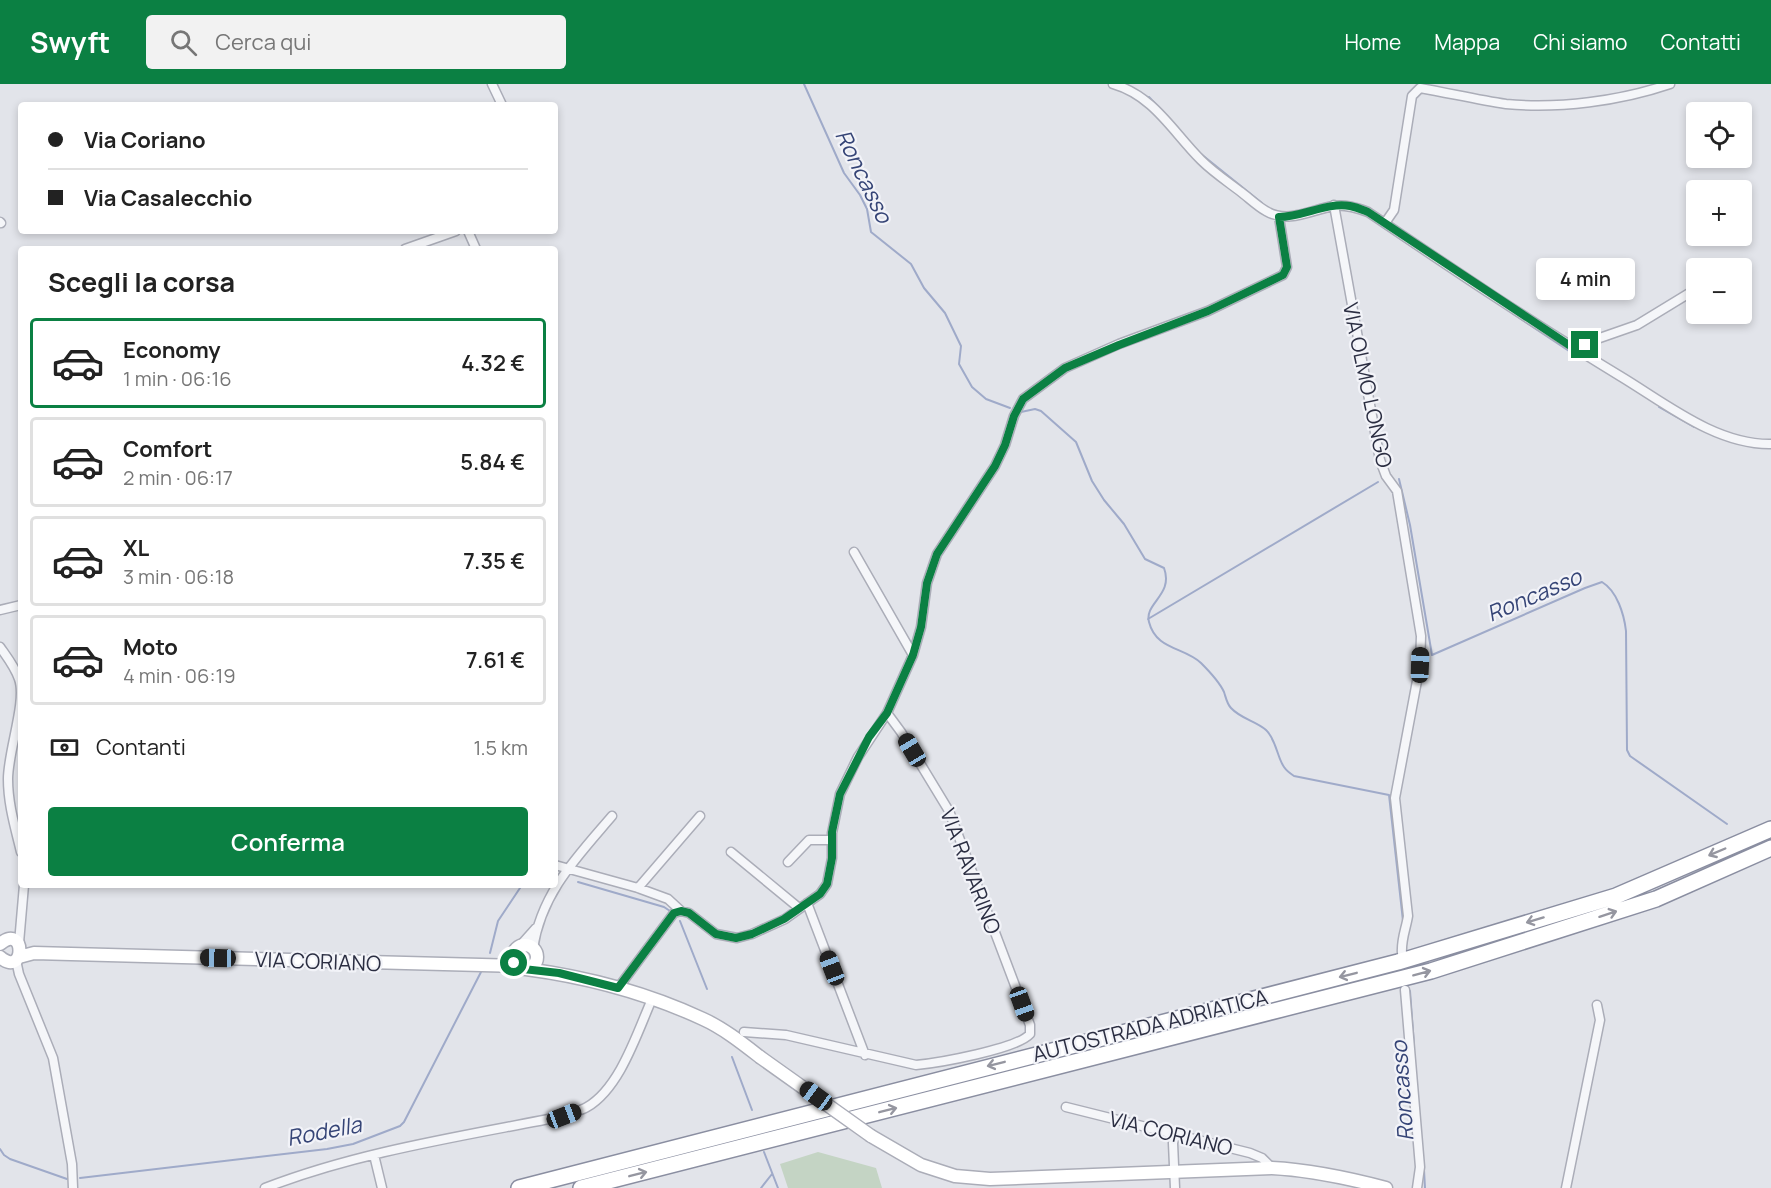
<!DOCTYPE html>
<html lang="it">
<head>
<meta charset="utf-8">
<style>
	body { margin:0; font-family:Manrope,sans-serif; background:#f2f2f2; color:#222; height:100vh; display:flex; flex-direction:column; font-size:22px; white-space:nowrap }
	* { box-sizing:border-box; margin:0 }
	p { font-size:20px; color:#767676 }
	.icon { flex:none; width:33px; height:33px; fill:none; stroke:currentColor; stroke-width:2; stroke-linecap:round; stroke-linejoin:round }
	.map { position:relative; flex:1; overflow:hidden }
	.details { position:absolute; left:18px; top:162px; width:540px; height:642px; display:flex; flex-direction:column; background:#fff; border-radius:6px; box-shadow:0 3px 9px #0003 }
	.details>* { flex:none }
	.banner { position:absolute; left:18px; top:18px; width:540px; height:132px; border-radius:6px; box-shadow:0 3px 9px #0003; display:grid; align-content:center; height:132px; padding:0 30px; background:#fff }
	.tools { position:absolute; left:1686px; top:18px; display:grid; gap:12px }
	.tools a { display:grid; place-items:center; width:66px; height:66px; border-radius:6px; background:#fff; box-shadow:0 3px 9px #0003; font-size:30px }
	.end { position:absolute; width:27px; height:27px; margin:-14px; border:8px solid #0b8043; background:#fff; box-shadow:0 0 0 3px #fff }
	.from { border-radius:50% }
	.bubble { position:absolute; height:42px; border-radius:6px; background:#fff; box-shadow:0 3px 9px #0003; font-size:20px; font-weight:600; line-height:42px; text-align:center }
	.car { position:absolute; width:18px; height:36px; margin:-18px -9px; border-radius:8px; box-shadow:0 0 4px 2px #0007; background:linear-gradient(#222 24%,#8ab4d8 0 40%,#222 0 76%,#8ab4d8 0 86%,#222 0) }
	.banner b { display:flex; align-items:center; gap:21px; height:57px; font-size:22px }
	.banner b+b { border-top:2px solid #e0e0e0 }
	.banner i { width:15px; height:15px; background:#222 }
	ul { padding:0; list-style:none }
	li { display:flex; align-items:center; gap:18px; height:90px; margin:0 12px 9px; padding:0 18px; border:3px solid #e0e0e0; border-radius:6px }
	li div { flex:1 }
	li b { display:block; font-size:22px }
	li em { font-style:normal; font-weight:600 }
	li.selected { border-color:#0b8043 }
	li>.icon { width:54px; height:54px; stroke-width:1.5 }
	h2 { padding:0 30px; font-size:27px; line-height:72px }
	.pay { display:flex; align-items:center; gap:15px; height:66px; padding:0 30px; font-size:22px }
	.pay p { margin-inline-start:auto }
	.primary-button { display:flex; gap:12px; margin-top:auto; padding:12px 30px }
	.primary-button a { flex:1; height:69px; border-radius:6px; background:#0b8043; color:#fff; font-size:24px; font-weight:600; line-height:69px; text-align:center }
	header { display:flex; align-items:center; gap:36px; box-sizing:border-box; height:84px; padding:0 30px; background:#0b8043; color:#fff }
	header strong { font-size:28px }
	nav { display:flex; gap:33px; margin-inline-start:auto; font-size:21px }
	.search { width:420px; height:54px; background:#f2f2f2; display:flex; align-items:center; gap:15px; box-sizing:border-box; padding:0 21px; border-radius:6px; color:#767676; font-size:22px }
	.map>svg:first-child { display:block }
</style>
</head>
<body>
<header>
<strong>Swyft</strong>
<div class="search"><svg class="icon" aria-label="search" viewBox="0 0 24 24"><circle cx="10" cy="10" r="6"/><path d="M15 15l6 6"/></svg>Cerca qui</div>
<nav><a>Home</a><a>Mappa</a><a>Chi siamo</a><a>Contatti</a></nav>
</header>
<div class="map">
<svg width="1771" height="1104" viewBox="0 0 1771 1104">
	<rect width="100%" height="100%" fill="#e2e4ea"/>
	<!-- green -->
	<path fill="#c4d4c4" d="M818,1068L876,1084L882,1104H788L780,1080Z"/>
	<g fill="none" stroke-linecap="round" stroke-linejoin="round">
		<!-- stream -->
		<path stroke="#9faac9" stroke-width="2" d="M804,0L844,89L860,111L867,125L871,148L911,180L924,204L945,229L961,262L959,280L972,303L986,315L1010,324
			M1149,13L1163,28
			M1201,70L1262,119
			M1380,141L1414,164
			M1512,229L1572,269
			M1659,323L1694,343
			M1021,328L1035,325L1041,327L1076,358L1092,397L1104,416L1124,440L1145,475L1164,484C1174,511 1144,519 1149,538C1156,566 1184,563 1201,579C1209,587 1219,597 1224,608C1226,614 1227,620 1231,624C1241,635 1256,637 1266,646C1276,655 1277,673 1284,683C1286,686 1291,690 1294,692L1389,711L1403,837
			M1399,395L1410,441L1432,571L1585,504L1602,498C1617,507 1624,530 1626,547L1627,666L1630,672L1727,740
			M1148,535L1378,398
			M578,798L664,823L670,827
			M680,837L707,905
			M490,869L498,837L522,801
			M1410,907L1414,961
			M732,973L752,1026
			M0,1065L4,1071L10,1075L67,1095
			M764,1068L778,1104
			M1424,1086L1425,1104
			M80,1094L327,1065L353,1060L400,1042L404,1038L481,888
			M761,1104L772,1090"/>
		<!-- minor casing -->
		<g stroke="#abadb8" stroke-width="11">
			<path id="minor" d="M492,0L502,21
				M1113,0C1154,12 1172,47 1201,76C1213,88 1228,98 1241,108C1249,114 1257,122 1266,127C1288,140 1311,126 1333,122C1345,120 1357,124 1368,128C1451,184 1534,240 1620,292C1665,319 1716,361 1771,360
				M1334,121L1380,376L1386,392L1397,407L1421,552L1420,581L1395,714L1408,832C1406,845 1401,855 1402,869
				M0,138L1,139
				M1385,139L1394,126L1412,12L1420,4C1449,9 1478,16 1506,20C1559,25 1620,17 1670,0
				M468,147L476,165
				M405,165L456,147
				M1578,267L1594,256L1637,241L1696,205
				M854,468L913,571
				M0,526L21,521
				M0,563C7,573 15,583 19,595C27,617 8,667 8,695C8,720 15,743 21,768
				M731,768L799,824
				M788,778L809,756H832
				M555,781L638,804L668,815L681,827
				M638,804L700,732
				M807,819L865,971
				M19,859L24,801
				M519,863L536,844
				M533,865C541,809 577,773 612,732
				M16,876L19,890L53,974L72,1080L73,1104
				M618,904L674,829L681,827L689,829L716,850L737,854L752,850L785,835L820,810L827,800L832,774V749L840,710L858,673L887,629L913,571L921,543L927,499L937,470L995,382L1005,361L1014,332L1023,315L1065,284L1119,260L1208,227L1283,191L1287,183L1279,133
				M1405,906L1420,1083L1417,1104
				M744,948L786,951L916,981C938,979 1017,965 1030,950V941L949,727L901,648L887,629
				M1066,1023L1250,1069L1262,1074L1272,1084
				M1175,1051L1173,1059L1175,1104
				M374,1071L382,1104
				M265,1104C361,1067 464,1052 564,1032C571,1029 580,1027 587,1023C620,1004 637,949 652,915
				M1566,1104L1600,936L1597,921"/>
		</g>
		<!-- secondary casing -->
		<g stroke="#abadb8" stroke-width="15">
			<path id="secondary" d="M0,860C26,838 26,895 0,873
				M513 873a12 12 0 1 1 24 0a12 12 0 1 1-24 0Z
				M19,873L34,869L516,882
				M526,885C587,893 647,909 703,935C723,944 742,959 760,973
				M871,1052L921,1081L955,1092L990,1095L1272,1084C1311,1086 1348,1094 1386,1104"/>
		</g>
		<!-- motorway casing -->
		<g stroke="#8a8ea1" stroke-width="18">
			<path id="motorway" d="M519,1104L1398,878L1616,812L1771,745
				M581,1104L1431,887L1656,815L1771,764"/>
		</g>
		<!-- minor -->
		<use href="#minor" stroke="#f5f6f9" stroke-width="8"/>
		<!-- secondary -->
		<use href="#secondary" stroke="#fff" stroke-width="12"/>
		<!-- motorway -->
		<use href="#motorway" stroke="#fff" stroke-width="15"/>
		<!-- secondary-bridge casing -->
		<g stroke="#abadb8" stroke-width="15" stroke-linecap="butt">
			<path id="secondary-bridge" d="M760,973L871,1052"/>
		</g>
		<!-- secondary-bridge -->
		<use href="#secondary-bridge" stroke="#fff" stroke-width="12"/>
	</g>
	<!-- one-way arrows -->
	<defs><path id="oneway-shaft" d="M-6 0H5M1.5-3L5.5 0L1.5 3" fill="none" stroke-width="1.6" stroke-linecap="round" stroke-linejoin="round" transform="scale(1.5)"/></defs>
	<g stroke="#9596a0">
		<use href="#oneway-shaft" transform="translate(1717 768) rotate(157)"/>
		<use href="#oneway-shaft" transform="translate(1608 830) rotate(-18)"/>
		<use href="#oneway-shaft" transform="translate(1535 836) rotate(163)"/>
		<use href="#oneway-shaft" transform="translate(1422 889) rotate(-15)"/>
		<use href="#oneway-shaft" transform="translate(1348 891) rotate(166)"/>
		<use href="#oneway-shaft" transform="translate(996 980) rotate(166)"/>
		<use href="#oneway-shaft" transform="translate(888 1026) rotate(-14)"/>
		<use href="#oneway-shaft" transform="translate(638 1090) rotate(-14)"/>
	</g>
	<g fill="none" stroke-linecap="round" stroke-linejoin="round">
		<!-- route -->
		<path stroke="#0b8043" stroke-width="8" d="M514,879L523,885L559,889L618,904L674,829L681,827L689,829L716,850L736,854L752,850L784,835L820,810L827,800L832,774V748L840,710L869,653L887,629L913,571L921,543L927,499L937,470L995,382L1005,361L1014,332L1023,315L1065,284L1119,261L1208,227L1283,191L1287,183L1279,133C1303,133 1326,118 1350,122C1356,123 1363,126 1368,128L1578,267L1585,261"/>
	</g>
	<g text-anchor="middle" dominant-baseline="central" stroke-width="4.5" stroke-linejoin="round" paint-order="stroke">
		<!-- street labels -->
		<g font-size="21" fill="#2b2e42" stroke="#f2f3f8">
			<text transform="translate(1368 301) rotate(78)">VIA OLMO LONGO</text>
			<text transform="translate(971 787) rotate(69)">VIA RAVARINO</text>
			<text transform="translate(318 877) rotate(2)">VIA CORIANO</text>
			<text transform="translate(1150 941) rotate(-14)">AUTOSTRADA ADRIATICA</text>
			<text transform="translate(1171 1049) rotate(14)">VIA CORIANO</text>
		</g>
		<!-- water labels -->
		<g font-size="22" font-style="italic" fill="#354476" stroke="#f2f3f8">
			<text transform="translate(864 92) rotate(64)">Roncasso</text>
			<text transform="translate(1534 511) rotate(-23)">Roncasso</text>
			<text transform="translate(1402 1007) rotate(-94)">Roncasso</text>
			<text transform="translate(324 1047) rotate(-11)">Rodella</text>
		</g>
	</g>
</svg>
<div class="tools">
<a><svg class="icon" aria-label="locate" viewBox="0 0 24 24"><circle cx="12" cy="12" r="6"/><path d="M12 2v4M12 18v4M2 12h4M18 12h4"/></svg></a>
<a>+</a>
<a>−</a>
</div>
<i class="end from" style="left:514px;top:879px"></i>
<i class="end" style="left:1585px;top:261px"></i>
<div class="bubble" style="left:1536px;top:174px;width:99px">4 min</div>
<i class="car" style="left:1420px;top:581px;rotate:2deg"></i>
<i class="car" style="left:912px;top:666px;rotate:329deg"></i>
<i class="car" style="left:218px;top:874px;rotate:271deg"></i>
<i class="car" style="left:832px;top:884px;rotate:339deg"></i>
<i class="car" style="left:1022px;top:920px;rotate:160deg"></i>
<i class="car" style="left:816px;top:1012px;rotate:306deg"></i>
<i class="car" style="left:564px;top:1032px;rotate:69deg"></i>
<div class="banner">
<b><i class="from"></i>Via Coriano</b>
<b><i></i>Via Casalecchio</b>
</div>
<section class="details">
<h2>Scegli la corsa</h2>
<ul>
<li class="selected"><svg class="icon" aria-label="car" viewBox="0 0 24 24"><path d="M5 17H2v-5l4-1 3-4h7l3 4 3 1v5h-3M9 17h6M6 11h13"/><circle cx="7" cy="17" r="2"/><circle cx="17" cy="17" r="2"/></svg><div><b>Economy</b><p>1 min · 06:16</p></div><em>4.32 €</em></li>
<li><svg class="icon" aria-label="car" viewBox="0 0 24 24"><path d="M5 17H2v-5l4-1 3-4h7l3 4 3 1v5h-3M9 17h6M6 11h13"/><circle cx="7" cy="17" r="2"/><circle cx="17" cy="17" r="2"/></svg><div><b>Comfort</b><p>2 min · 06:17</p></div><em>5.84 €</em></li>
<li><svg class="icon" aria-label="car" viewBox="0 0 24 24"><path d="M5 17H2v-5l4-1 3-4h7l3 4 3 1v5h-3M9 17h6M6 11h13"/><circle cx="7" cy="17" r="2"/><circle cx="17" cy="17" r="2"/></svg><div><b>XL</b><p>3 min · 06:18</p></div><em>7.35 €</em></li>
<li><svg class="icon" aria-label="car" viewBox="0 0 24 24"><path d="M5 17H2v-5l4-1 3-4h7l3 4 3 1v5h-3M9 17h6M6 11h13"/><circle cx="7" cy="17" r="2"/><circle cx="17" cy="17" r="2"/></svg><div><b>Moto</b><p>4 min · 06:19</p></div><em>7.61 €</em></li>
</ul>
<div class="pay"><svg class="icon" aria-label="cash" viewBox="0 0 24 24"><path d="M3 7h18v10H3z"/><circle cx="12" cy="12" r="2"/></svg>Contanti<p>1.5 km</p></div>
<div class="primary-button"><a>Conferma</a></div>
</section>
</div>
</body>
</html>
